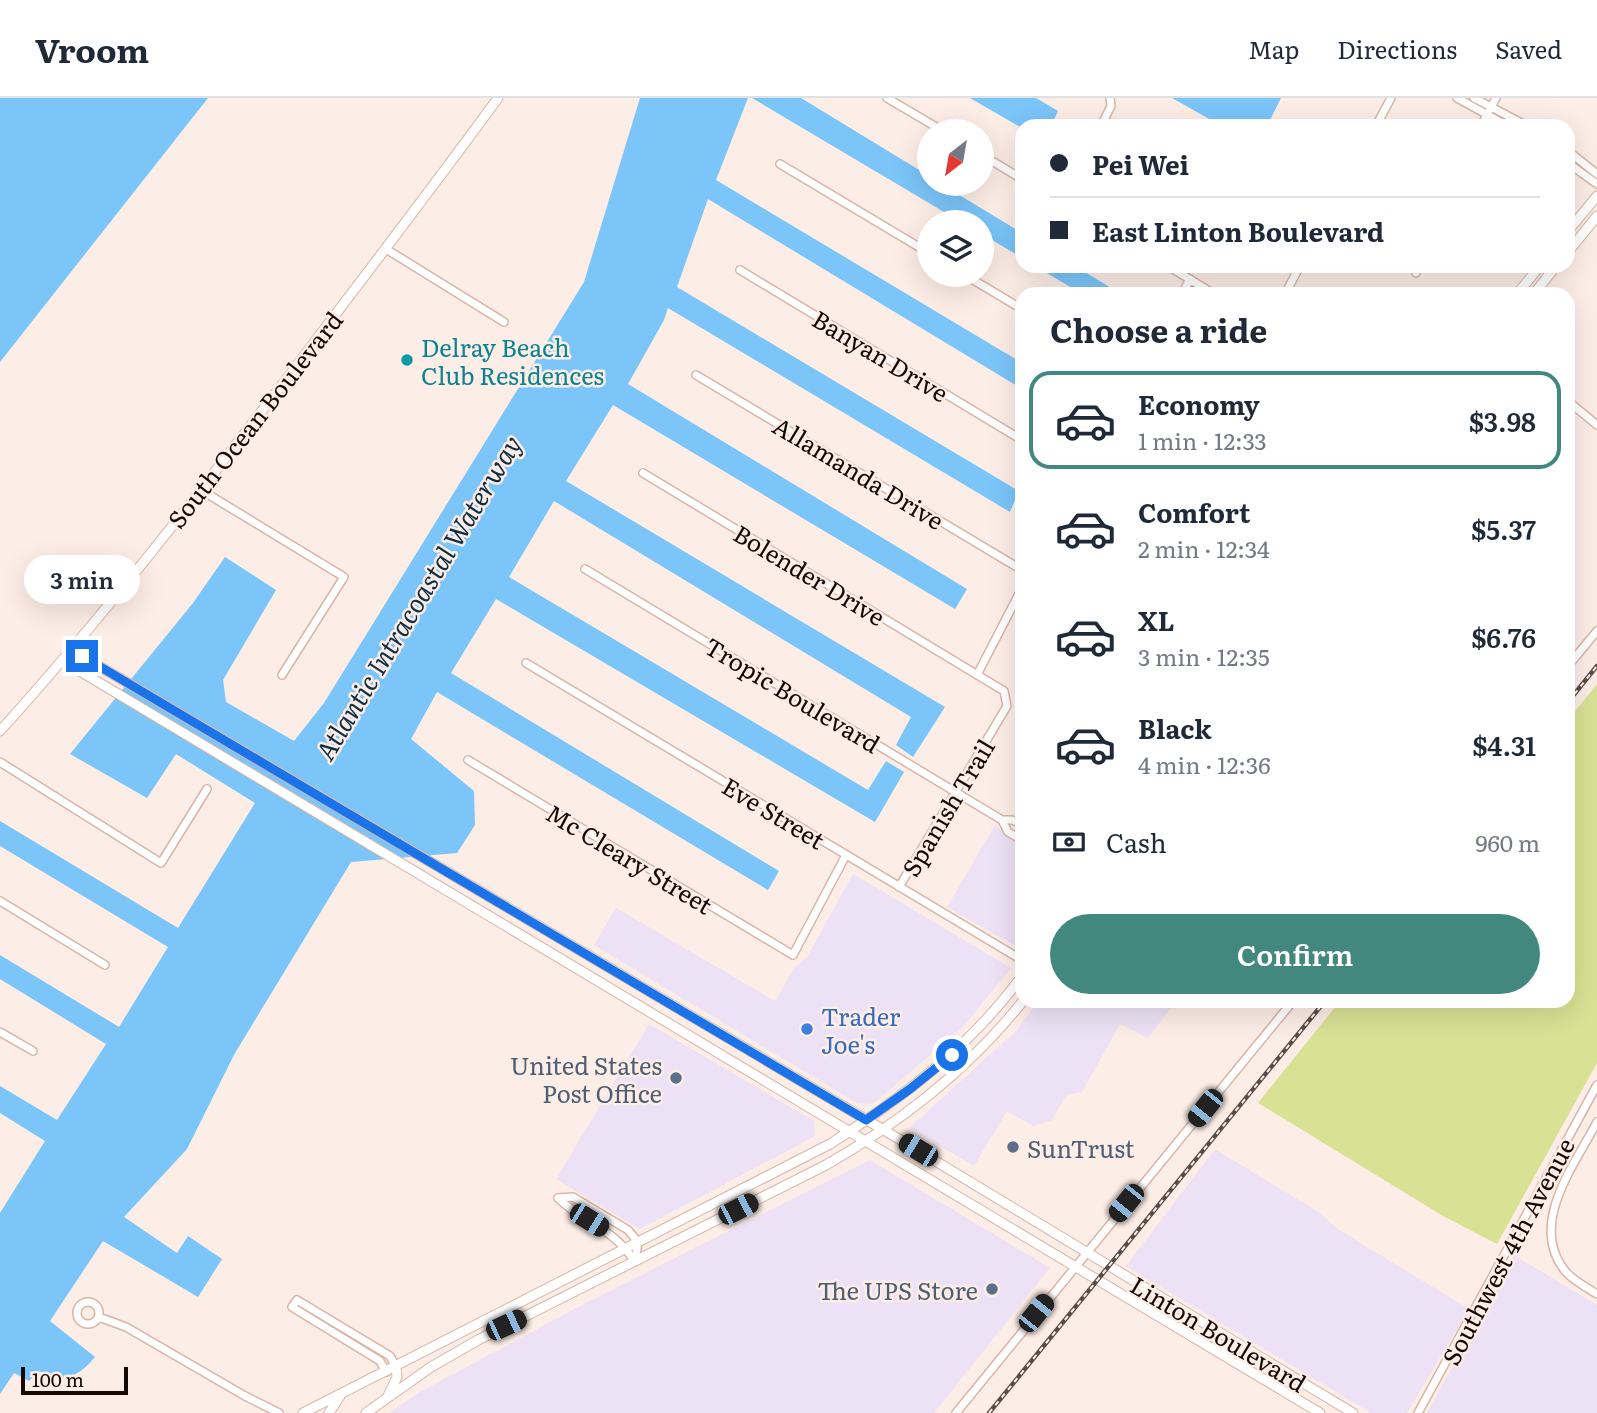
<!DOCTYPE html>
<html lang="en">
<head>
<meta charset="utf-8">
<style>
	body { margin:0; font-family:Literata,serif; background:#f6f6f7; color:#1f2937; height:100vh; display:flex; flex-direction:column; font-size:26px; white-space:nowrap }
	* { box-sizing:border-box; margin:0 }
	p { font-size:23px; color:#747a83 }
	.icon { flex:none; width:38px; height:38px; fill:none; stroke:currentColor; stroke-width:2; stroke-linecap:round; stroke-linejoin:round }
	.map { position:relative; flex:1; overflow:hidden }
	.drawer { position:absolute; left:1015px; top:189px; width:560px; height:721px; display:flex; flex-direction:column; background:#fff; border-radius:21px; box-shadow:0 7px 28px #0002 }
	.drawer>* { flex:none }
	.hud { position:absolute; left:1015px; top:21px; width:560px; height:154px; border-radius:21px; box-shadow:0 7px 28px #0002; display:grid; align-content:center; height:154px; padding:0 35px; background:#fff }
	.needle { width:46px; rotate:211deg }
	.buttons { position:absolute; left:917px; top:21px; display:grid; gap:14px }
	.buttons a { display:grid; place-items:center; width:77px; height:77px; border-radius:50%; background:#fff; box-shadow:0 7px 28px #0002; font-size:35px }
	.scale { position:absolute; left:21px; bottom:18px; width:107px; box-sizing:border-box; padding-left:7px; border:4px solid #150905; border-top:0; font-size:19px; line-height:24px; white-space:nowrap; color:#150905; -webkit-text-stroke:5px #fcede6; paint-order:stroke }
	.end { position:absolute; width:32px; height:32px; margin:-16px; border:9px solid #1a73e8; background:#fff; box-shadow:0 0 0 4px #fff }
	.from { border-radius:50% }
	.bubble { position:absolute; height:49px; border-radius:24px; background:#fff; box-shadow:0 7px 28px #0002; font-size:23px; font-weight:600; line-height:49px; text-align:center }
	.car { position:absolute; width:21px; height:42px; margin:-21px -10px; border-radius:9px; box-shadow:0 0 5px 2px #0007; background:linear-gradient(#222 24%,#8ab4d8 0 40%,#222 0 76%,#8ab4d8 0 86%,#222 0) }
	.hud b { display:flex; align-items:center; gap:24px; height:66px; font-size:26px }
	.hud b+b { border-top:2px solid #e0e1e3 }
	.hud i { width:18px; height:18px; background:#1f2937 }
	ul { padding:0; list-style:none }
	li { display:flex; align-items:center; gap:21px; height:98px; margin:0 14px 10px; padding:0 21px; border:4px solid transparent; border-radius:21px }
	li div { flex:1 }
	li b { display:block; font-size:26px }
	li em { font-style:normal; font-weight:600 }
	li.selected { border-color:#43887e }
	li>.icon { width:63px; height:63px; stroke-width:1.5 }
	h2 { padding:0 35px; font-size:32px; line-height:84px }
	.pay { display:flex; align-items:center; gap:18px; height:77px; padding:0 35px; font-size:26px }
	.pay p { margin-inline-start:auto }
	.button { display:flex; gap:14px; margin-top:auto; padding:14px 35px }
	.button a { flex:1; height:80px; border-radius:42px; background:#43887e; color:#fff; font-size:28px; font-weight:600; line-height:80px; text-align:center }
	header { display:flex; align-items:center; gap:42px; box-sizing:border-box; height:98px; padding:0 35px; background:#fff; border-bottom:2px solid #e0e1e3 }
	header strong { font-size:33px }
	nav { display:flex; gap:38px; margin-inline-start:auto; font-size:24px }
	.map>svg:first-child { display:block }
</style>
</head>
<body>
<header>
<strong>Vroom</strong>
<nav><a>Map</a><a>Directions</a><a>Saved</a></nav>
</header>
<div class="map">
<svg width="1597" height="1315" viewBox="0 0 1597 1315">
	<rect width="100%" height="100%" fill="#fcede6"/>
	<!-- commercial -->
	<path fill="#ede1f5" d="M995,727L1022,750V852L947,809Z
		M853,776L1011,870L961,931L875,1004L868,1006L857,1005L594,847L616,810L775,903L795,869L807,859Z
		M1038,903H1176L1148,940L1120,926L1082,994L1066,997L1052,1022L1033,1028L1007,1013L974,1068L909,1030L1017,932Z
		M649,926L814,1023L815,1038L640,1131L556,1081Z
		M1215,1051L1320,1115L1336,1130L1469,1211L1407,1315H1371L1126,1168Z
		M870,1062L1050,1170L934,1315H389L420,1294L580,1208Z
		M1514,1157L1597,1207V1315H1427Z"/>
	<!-- green -->
	<path fill="#d9e195" d="M1597,586V965L1497,1146L1443,1118L1258,1005L1340,903H1568V622Z"/>
	<!-- water -->
	<path fill="#7bc5f9" d="M0,0H208L0,264Z
		M640,0H748L716,82L1022,265V291L708,101L677,189L1019,393L1010,414L668,210L664,222L628,286L967,491L955,511L613,307L566,383L945,609L913,659L896,647L911,619L554,403L509,479L868,692L886,663L904,674L875,724L496,501L451,575L779,773L768,792L437,594L411,641L474,693L475,727L457,755L351,764L235,955L187,1051L124,1119L177,1155L188,1138L222,1161L198,1199L103,1143L50,1223L95,1259C77,1281 64,1283 39,1273L29,1283L14,1275L0,1296V1115L45,1043L0,1015V988L57,1022L106,946L0,881V857L119,929L168,849L0,748V723L178,830L255,705L176,656L147,700L70,656L193,505L225,459L276,492L223,582L226,604L294,643L324,605L584,184Z
		M752,0H801L929,78V86H941L1022,135V160L982,136V124H961Z
		M970,0H1036L1058,13L1051,28H1022V30Z
		M1172,0H1281L1267,28H1215L1211,22Z
		M1035,168H1075L1121,196H1082Z"/>
	<g fill="none" stroke-linecap="round" stroke-linejoin="round">
		<!-- minor casing -->
		<g stroke="#d9b5a5" stroke-width="10">
			<path id="minor" d="M887,0L943,33
				M1457,0L1508,28
				M1474,0L1527,28
				M1101,28L1111,8L1110,0
				M1376,28L1391,0
				M1481,28L1496,0
				M1568,53L1597,76
				M982,57L1022,81
				M1568,65L1597,86
				M780,66L929,155
				M386,151L504,224
				M1168,168L1214,196
				M1414,168L1416,175
				M740,172L1022,342
				M965,177L1022,211
				M1182,196L1190,181
				M1285,196L1300,168
				M696,277L1022,472
				M1568,303L1597,327
				M643,375L1004,593L1007,608L899,789
				M201,392L344,479L282,577
				M585,471L1002,722H1012L1022,726
				M526,565L1022,862
				M1568,568L1597,533
				M977,577L1022,490
				M468,662L793,857L846,757
				M0,664L161,765L207,691
				M1002,722L1008,734L1022,742
				M0,803L105,867
				M0,934L33,953
				M1597,1024C1574,1068 1527,1127 1566,1174C1574,1183 1587,1190 1597,1196
				M558,1100L573,1099L628,1132L638,1144L635,1164
				M558,1100C585,1127 612,1128 635,1164
				M77 1215a11 11 0 1 1 22 0a11 11 0 1 1-22 0Z
				M99,1219L126,1229L245,1298L279,1315
				M386,1274L380,1263L292,1209L297,1202L390,1258L396,1269
				M956,1315L1293,903
				M1418,1315L1597,987"/>
		</g>
		<!-- major casing -->
		<g stroke="#d9b5a5" stroke-width="11">
			<path id="major" d="M1568,133L1597,98
				M1568,154L1597,118
				M1517,196L1540,168
				M1534,196L1556,168
				M72,552L904,1044L1353,1315
				M63,563L1320,1315
				M0,633C103,519 197,398 291,275C360,184 430,93 498,0
				M1214,1249L1232,1251L1242,1249
				M1228,1260H1260
				M388,1298L397,1279L396,1269
				M303,1315L830,1046C903,999 970,949 1022,878
				M329,1315L340,1298
				M366,1315L431,1269L478,1242L826,1067C901,1024 969,971 1023,903"/>
		</g>
		<!-- minor -->
		<use href="#minor" stroke="#fff" stroke-width="7"/>
		<!-- major -->
		<use href="#major" stroke="#fff" stroke-width="9"/>
		<!-- rail casing -->
		<g stroke="#594c47" stroke-width="4.5">
			<path id="rail" d="M1568,604L1597,568
				M989,1315L1325,903"/>
		</g>
		<!-- rail -->
		<use href="#rail" stroke="#fcede6" stroke-width="2" stroke-dasharray="5" stroke-linecap="butt"/>
	</g>
	<g fill="none" stroke-linecap="round" stroke-linejoin="round">
		<!-- route -->
		<path stroke="#1a73e8" stroke-width="9" d="M82,558L866,1022L910,991L952,957"/>
	</g>
	<!-- markers -->
	<circle fill="#0f9aa8" stroke="#fcede6" stroke-width="2.5" cx="407" cy="262" r="7"/>
	<circle fill="#3f7fe0" stroke="#fcede6" stroke-width="2.5" cx="807" cy="931" r="7"/>
	<g fill="#5c6f8a" stroke="#fcede6" stroke-width="2.5">
		<circle cx="676" cy="980" r="7"/>
		<circle cx="1013" cy="1049" r="7"/>
		<circle cx="992" cy="1191" r="7"/>
	</g>
	<g text-anchor="middle" dominant-baseline="central" stroke-width="5" stroke-linejoin="round" paint-order="stroke">
		<!-- culture labels -->
		<g font-size="24" fill="#0d838f" stroke="#fcede6" text-anchor="start">
			<text x="421" y="248">Delray Beach<tspan x="421" dy="28">Club Residences</tspan></text>
		</g>
		<!-- street labels -->
		<g font-size="24" fill="#150905" stroke="#fcede6">
			<text transform="translate(881 257) rotate(31)">Banyan Drive</text>
			<text transform="translate(254 321) rotate(-52)">South Ocean Boulevard</text>
			<text transform="translate(859 374) rotate(31)">Allamanda Drive</text>
			<text transform="translate(810 476) rotate(31)">Bolender Drive</text>
			<text transform="translate(793 596) rotate(31)">Tropic Boulevard</text>
			<text transform="translate(947 709) rotate(-59)">Spanish Trail</text>
			<text transform="translate(774 714) rotate(31)">Eve Street</text>
			<text transform="translate(630 760) rotate(31)">Mc Cleary Street</text>
			<text transform="translate(1507 1153) rotate(-62)">Southwest 4th Avenue</text>
			<text transform="translate(1219 1235) rotate(31)">Linton Boulevard</text>
		</g>
		<!-- shop labels -->
		<g font-size="24" fill="#366cbe" stroke="#fcede6" text-anchor="start">
			<text x="821" y="917">Trader<tspan x="821" dy="28">Joe's</tspan></text>
		</g>
		<!-- service labels -->
		<g font-size="24" fill="#4e5e75" stroke="#fcede6" text-anchor="end">
			<text x="662" y="966">United States<tspan x="662" dy="28">Post Office</tspan></text>
			<text x="1027" y="1049" text-anchor="start">SunTrust</text>
			<text x="978" y="1191">The UPS Store</text>
		</g>
		<!-- water labels -->
		<g font-size="26" font-style="italic" fill="#0f2f44" stroke="#fcede6">
			<text transform="translate(417 499) rotate(-59)">Atlantic Intracoastal Waterway</text>
		</g>
	</g>
</svg>
<div class="buttons">
<a><svg class="needle" viewBox="-14 -14 28 28"><path d="M0-13l5 13h-10z" fill="#e53935"/><path d="M0 13l5-13h-10z" fill="#747a83"/></svg></a>
<a><svg class="icon" aria-label="layers" viewBox="0 0 24 24"><path d="M12 4l9 5-9 5-9-5zM3 14l9 5 9-5"/></svg></a>
</div>
<div class="scale">100 m</div>
<i class="end from" style="left:952px;top:957px"></i>
<i class="end" style="left:82px;top:558px"></i>
<div class="bubble" style="left:24px;top:457px;width:116px">3 min</div>
<i class="car" style="left:1205px;top:1010px;rotate:219deg"></i>
<i class="car" style="left:918px;top:1052px;rotate:301deg"></i>
<i class="car" style="left:1126px;top:1105px;rotate:219deg"></i>
<i class="car" style="left:738px;top:1111px;rotate:63deg"></i>
<i class="car" style="left:589px;top:1122px;rotate:122deg"></i>
<i class="car" style="left:1036px;top:1215px;rotate:39deg"></i>
<i class="car" style="left:506px;top:1227px;rotate:65deg"></i>
<div class="hud">
<b><i class="from"></i>Pei Wei</b>
<b><i></i>East Linton Boulevard</b>
</div>
<section class="drawer">
<h2>Choose a ride</h2>
<ul>
<li class="selected"><svg class="icon" aria-label="car" viewBox="0 0 24 24"><path d="M5 17H2v-5l4-1 3-4h7l3 4 3 1v5h-3M9 17h6M6 11h13"/><circle cx="7" cy="17" r="2"/><circle cx="17" cy="17" r="2"/></svg><div><b>Economy</b><p>1 min · 12:33</p></div><em>$3.98</em></li>
<li><svg class="icon" aria-label="car" viewBox="0 0 24 24"><path d="M5 17H2v-5l4-1 3-4h7l3 4 3 1v5h-3M9 17h6M6 11h13"/><circle cx="7" cy="17" r="2"/><circle cx="17" cy="17" r="2"/></svg><div><b>Comfort</b><p>2 min · 12:34</p></div><em>$5.37</em></li>
<li><svg class="icon" aria-label="car" viewBox="0 0 24 24"><path d="M5 17H2v-5l4-1 3-4h7l3 4 3 1v5h-3M9 17h6M6 11h13"/><circle cx="7" cy="17" r="2"/><circle cx="17" cy="17" r="2"/></svg><div><b>XL</b><p>3 min · 12:35</p></div><em>$6.76</em></li>
<li><svg class="icon" aria-label="car" viewBox="0 0 24 24"><path d="M5 17H2v-5l4-1 3-4h7l3 4 3 1v5h-3M9 17h6M6 11h13"/><circle cx="7" cy="17" r="2"/><circle cx="17" cy="17" r="2"/></svg><div><b>Black</b><p>4 min · 12:36</p></div><em>$4.31</em></li>
</ul>
<div class="pay"><svg class="icon" aria-label="cash" viewBox="0 0 24 24"><path d="M3 7h18v10H3z"/><circle cx="12" cy="12" r="2"/></svg>Cash<p>960 m</p></div>
<div class="button"><a>Confirm</a></div>
</section>
</div>
</body>
</html>
